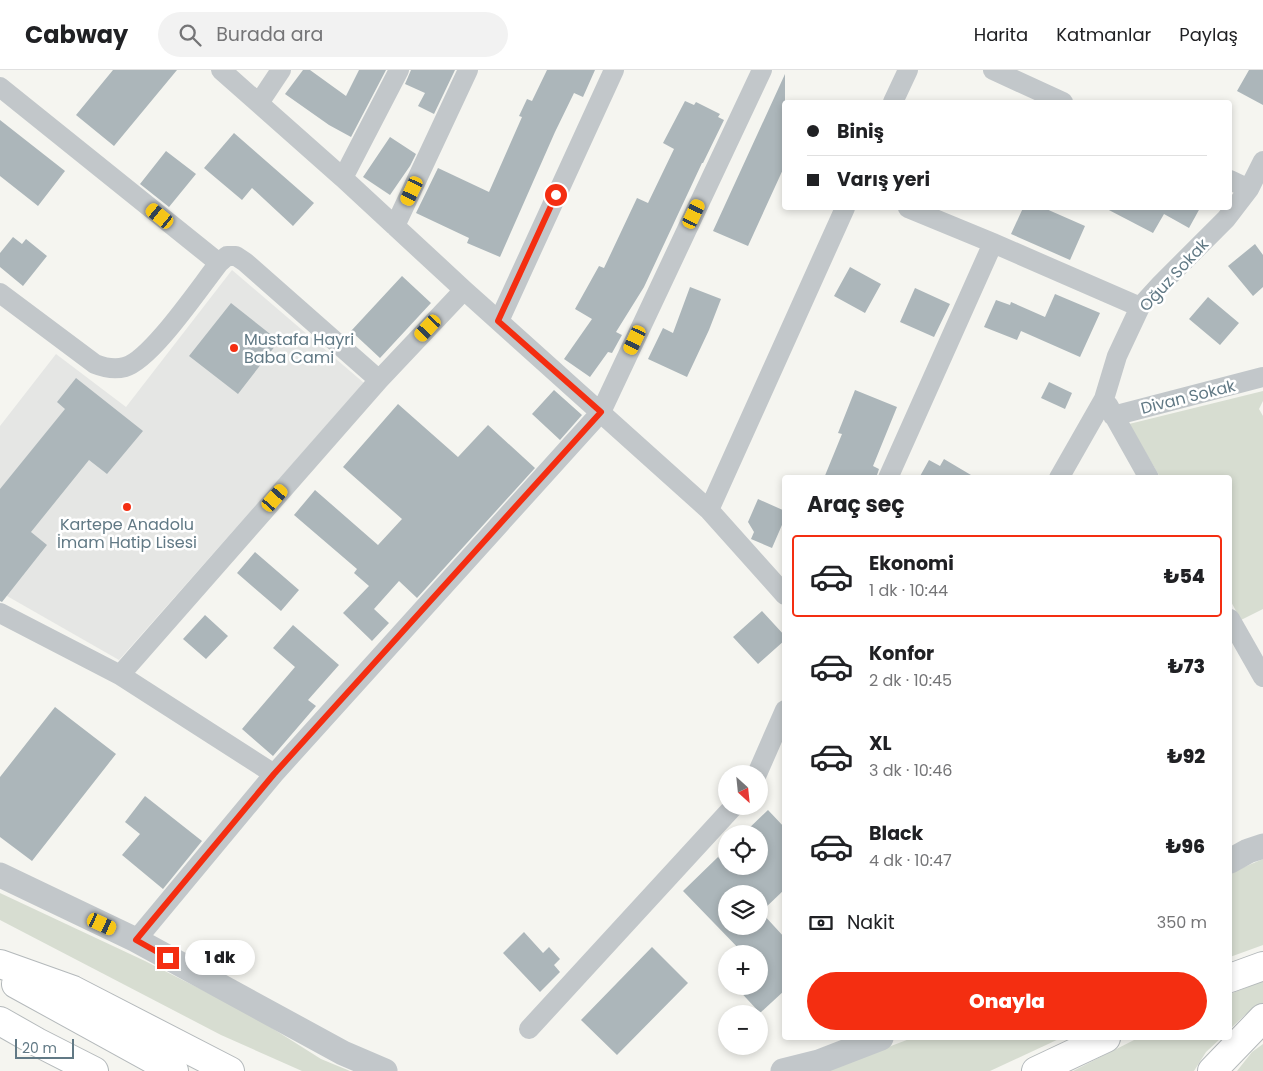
<!DOCTYPE html>
<html lang="tr">
<head>
<meta charset="utf-8">
<style>
	body { margin:0; font-family:Poppins,sans-serif; background:#f2f2f2; color:#202124; height:100vh; display:flex; flex-direction:column; font-size:19px; white-space:nowrap }
	* { box-sizing:border-box; margin:0 }
	p { font-size:16px; color:#757577 }
	.icon { flex:none; width:28px; height:28px; fill:none; stroke:currentColor; stroke-width:2; stroke-linecap:round; stroke-linejoin:round }
	.map { position:relative; flex:1; overflow:hidden }
	.details { position:absolute; left:782px; top:405px; width:450px; height:565px; display:flex; flex-direction:column; background:#fff; border-radius:5px; box-shadow:0 2px 8px #0003 }
	.details>* { flex:none }
	.banner { position:absolute; left:782px; top:30px; width:450px; height:110px; border-radius:5px; box-shadow:0 2px 8px #0003; display:grid; align-content:center; height:110px; padding:0 25px; background:#fff }
	.needle { width:32px; rotate:153deg }
	.fabs { position:absolute; left:718px; top:695px; display:grid; gap:10px }
	.fabs a { display:grid; place-items:center; width:50px; height:50px; border-radius:50%; background:#fff; box-shadow:0 2px 8px #0003; font-size:25px }
	.scale { position:absolute; left:15px; bottom:12px; width:59px; box-sizing:border-box; padding-left:5px; border:2px solid #617985; border-top:0; font-size:14px; line-height:18px; white-space:nowrap; color:#617985; -webkit-text-stroke:4px #fff; paint-order:stroke }
	.end { position:absolute; width:22px; height:22px; margin:-11px; border:6px solid #f42e11; background:#fff; box-shadow:0 0 0 2px #fff }
	.from { border-radius:50% }
	.bubble { position:absolute; height:35px; border-radius:18px; background:#fff; box-shadow:0 2px 8px #0003; font-size:16px; font-weight:800; line-height:35px; text-align:center }
	.car { position:absolute; width:15px; height:30px; margin:-15px -8px; border-radius:6px; box-shadow:0 0 4px 1px #0007; background:linear-gradient(#f5c518 24%,#345 0 40%,#f5c518 0 76%,#345 0 86%,#f5c518 0) }
	.banner b { display:flex; align-items:center; gap:18px; height:48px; font-size:19px }
	.banner b+b { border-top:1px solid #e0e0e0 }
	.banner i { width:12px; height:12px; background:#202124 }
	ul { padding:0; list-style:none }
	li { display:flex; align-items:center; gap:15px; height:82px; margin:0 10px 8px; padding:0 15px; border:2px solid transparent; border-radius:5px }
	li div { flex:1 }
	li b { display:block; font-size:19px }
	li em { font-style:normal; font-weight:800 }
	li.active { border-color:#f42e11 }
	li>.icon { width:45px; height:45px; stroke-width:1.5 }
	h2 { padding:0 25px; font-size:22px; line-height:60px }
	.pay { display:flex; align-items:center; gap:12px; height:55px; padding:0 25px; font-size:19px }
	.pay p { margin-inline-start:auto }
	.action { display:flex; gap:10px; margin-top:auto; padding:10px 25px }
	.action a { flex:1; height:58px; border-radius:30px; background:#f42e11; color:#fff; font-size:20px; font-weight:800; line-height:58px; text-align:center }
	header { display:flex; align-items:center; gap:30px; box-sizing:border-box; height:70px; padding:0 25px; background:#fff; border-bottom:1px solid #e0e0e0 }
	header strong { font-size:24px }
	nav { display:flex; gap:28px; margin-inline-start:auto; font-size:18px }
	.search { width:350px; height:45px; background:#f2f2f2; display:flex; align-items:center; gap:12px; box-sizing:border-box; padding:0 18px; border-radius:28px; color:#757577; font-size:19px }
	.map>svg:first-child { display:block }
</style>
</head>
<body>
<header>
<strong>Cabway</strong>
<div class="search"><svg class="icon" aria-label="search" viewBox="0 0 24 24"><circle cx="10" cy="10" r="6"/><path d="M15 15l6 6"/></svg>Burada ara</div>
<nav><a>Harita</a><a>Katmanlar</a><a>Paylaş</a></nav>
</header>
<div class="map">
<svg width="1263" height="1001" viewBox="0 0 1263 1001">
	<rect width="100%" height="100%" fill="#f5f5f0"/>
	<!-- built -->
	<path fill="#e5e6e4" d="M232,200L364,313L119,590L0,522V356L56,284L126,337Z"/>
	<!-- green -->
	<path fill="#d7ddd1" d="M1263,321V331L1259,339L1263,346V539L1241,550L1230,530V408L1160,407L1129,354Z
		M1263,789V875L1230,887V803Z
		M0,823L145,891L248,943L321,989L350,1001H302L221,965L0,850Z
		M1263,911V933L1245,945L1230,959V924Z
		M912,968H1061L990,1001H825Z
		M1138,968H1221L1206,982L1194,1001H1073Z
		M1263,974V1001H1237L1252,982Z"/>
	<!-- building -->
	<path fill="#acb6ba" fill-rule="evenodd" d="M113,0H177L114,76L76,45Z
		M303,0H310L346,26L359,0H386L351,67L329,55L285,24Z
		M411,0H455L434,44L418,36L425,23L405,14Z
		M547,0H595L583,27L574,23L555,62L500,187L467,173L469,168L416,143L438,98L489,122L522,47L519,46L527,29L532,31Z
		M1249,0H1263V35L1237,21Z
		M785,4V95L748,176L713,161Z
		M685,31L694,35L696,32L720,44L718,47L724,50L703,93H702L644,217L616,262L622,265L612,283L608,282L590,307L564,289L592,249L575,239L599,196L604,198L637,128L648,133L674,79L663,73Z
		M0,50L65,101L38,136L0,106Z
		M234,63L314,133L293,156L252,118L242,130L204,98Z
		M390,67L416,84L410,96L390,125L363,107Z
		M166,81L196,104L169,137L140,114Z
		M1023,138H1044L1085,156L1070,190L1011,164Z
		M1105,138H1200L1189,158L1164,144L1153,163Z
		M13,167L22,174L26,169L47,186L23,216L0,197V183Z
		M1255,174L1263,185V217L1253,226L1228,196Z
		M850,197L881,214L865,243L834,226Z
		M402,206L431,233L380,288L351,261Z
		M690,217L721,229L709,260L687,307L648,289L663,258L673,263Z
		M915,218L950,234L934,267L900,252Z
		M1055,224L1100,243L1080,287L1021,261L1017,270L984,257L996,230L1010,235L1011,232L1045,247Z
		M1208,227L1239,253L1220,275L1189,249Z
		M231,233L279,271L238,324L189,286Z
		M76,308L143,361L107,404L89,390L31,462L47,475L2,532L0,531V419L65,339L57,332Z
		M1049,312L1072,323L1065,339L1041,328Z
		M554,320L582,345L560,370L532,344Z
		M855,320L897,337L873,396L879,399L876,408H824L842,364L838,363Z
		M398,334L458,387L488,355L535,398L417,528L399,511L374,539L389,553L372,571L343,543L369,516L354,503L357,499L294,445L315,420L378,475L402,449L343,397Z
		M944,389L976,408H919L929,390L940,396Z
		M758,429L785,441V448L772,478L751,469L754,462L748,452Z
		M255,482L299,520L281,541L237,503Z
		M762,541L785,566V570L758,594L733,567Z
		M205,545L228,566L206,589L183,569Z
		M293,555L339,595L308,630L316,636L273,686L242,659L295,597L273,578Z
		M55,637L116,684L32,791L0,767V707Z
		M145,726L202,771L163,819L122,785L140,764L125,752Z
		M768,740L785,758V819L761,842L785,868V920L760,943L735,916H759V884H744L683,821L718,787L726,796H759V764H743ZM726,824H759V856H726Z
		M524,862L543,883L549,877L560,889L554,895L560,902L540,922L503,883Z
		M652,877L688,913L617,985L581,950Z"/>
	<g fill="none" stroke-linecap="round" stroke-linejoin="round">
		<!-- motorway casing -->
		<g stroke="#b4b9bb" stroke-width="30">
			<path id="motorway" d="M0,894L73,920L230,1001
				M1230,908L1263,896
				M16,914L174,1001
				M0,951L37,972L94,1001
				M1036,1001L1106,968
				M1212,1001L1263,948"/>
		</g>
		<!-- minor -->
		<path stroke="#c2c7ca" stroke-width="20" d="M221,0L343,108L464,220L709,440L785,525
			M993,0L1063,32
			M0,17L219,193
			M893,32L908,0
			M259,33L281,0
			M343,108L399,0
			M1230,110L1249,119
			M908,138L993,173L1140,237
			M395,156L468,0
			M0,223L95,294C105,298 114,300 125,297C151,290 200,217 219,193L227,186H236L245,192L379,310
			M499,251L614,0
			M1108,335L1149,408
			M1113,346L1263,307
			M888,408L993,173
			M1059,408L1104,329L1117,286L1140,237L1161,214L1226,149L1249,119L1263,91
			M709,440L845,138
			M0,543L120,605L274,704
			M1230,549L1263,607
			M120,605L379,310L464,220
			M757,704L785,640
			M136,870L274,704L601,342L762,0
			M529,959L734,736"/>
		<!-- tertiary -->
		<path stroke="#c2c7ca" stroke-width="25" d="M1230,791L1248,781L1263,776
			M0,805L136,870L343,983L385,1001
			M783,1001L819,992L881,968"/>
		<!-- motorway -->
		<use href="#motorway" stroke="#fff" stroke-width="28"/>
	</g>
	<g fill="none" stroke-linecap="round" stroke-linejoin="round">
		<!-- route -->
		<path stroke="#f42e11" stroke-width="6" d="M168,888L136,870L274,704L601,342L498,251L556,125"/>
	</g>
	<!-- markers -->
	<g fill="#f42e11" stroke="#fff" stroke-width="2">
		<circle cx="234" cy="278" r="5"/>
		<circle cx="127" cy="437" r="5"/>
	</g>
	<g text-anchor="middle" dominant-baseline="central" stroke-width="5" stroke-linejoin="round" paint-order="stroke">
		<!-- street labels -->
		<g font-size="16" fill="#617985" stroke="#fff">
			<text transform="translate(1174 205) rotate(-47)">Oğuz Sokak</text>
			<text transform="translate(1188 327) rotate(-14)">Divan Sokak</text>
		</g>
		<!-- poi labels -->
		<g font-size="16" fill="#617985" stroke="#fff" text-anchor="start">
			<text x="244" y="269">Mustafa Hayri<tspan x="244" dy="18">Baba Cami</tspan></text>
			<text x="127" y="454" text-anchor="middle">Kartepe Anadolu<tspan x="127" dy="18">İmam Hatip Lisesi</tspan></text>
		</g>
	</g>
</svg>
<div class="fabs">
<a><svg class="needle" viewBox="-14 -14 28 28"><path d="M0-13l5 13h-10z" fill="#e53935"/><path d="M0 13l5-13h-10z" fill="#757577"/></svg></a>
<a><svg class="icon" aria-label="locate" viewBox="0 0 24 24"><circle cx="12" cy="12" r="6"/><path d="M12 2v4M12 18v4M2 12h4M18 12h4"/></svg></a>
<a><svg class="icon" aria-label="layers" viewBox="0 0 24 24"><path d="M12 4l9 5-9 5-9-5zM3 14l9 5 9-5"/></svg></a>
<a>+</a>
<a>−</a>
</div>
<div class="scale">20 m</div>
<i class="end from" style="left:556px;top:125px"></i>
<i class="end" style="left:168px;top:888px"></i>
<div class="bubble" style="left:185px;top:870px;width:70px">1 dk</div>
<i class="car" style="left:412px;top:121px;rotate:205deg"></i>
<i class="car" style="left:694px;top:144px;rotate:25deg"></i>
<i class="car" style="left:160px;top:146px;rotate:309deg"></i>
<i class="car" style="left:428px;top:258px;rotate:223deg"></i>
<i class="car" style="left:635px;top:270px;rotate:205deg"></i>
<i class="car" style="left:275px;top:428px;rotate:41deg"></i>
<i class="car" style="left:102px;top:854px;rotate:115deg"></i>
<div class="banner">
<b><i class="from"></i>Biniş</b>
<b><i></i>Varış yeri</b>
</div>
<section class="details">
<h2>Araç seç</h2>
<ul>
<li class="active"><svg class="icon" aria-label="car" viewBox="0 0 24 24"><path d="M5 17H2v-5l4-1 3-4h7l3 4 3 1v5h-3M9 17h6M6 11h13"/><circle cx="7" cy="17" r="2"/><circle cx="17" cy="17" r="2"/></svg><div><b>Ekonomi</b><p>1 dk · 10:44</p></div><em>₺54</em></li>
<li><svg class="icon" aria-label="car" viewBox="0 0 24 24"><path d="M5 17H2v-5l4-1 3-4h7l3 4 3 1v5h-3M9 17h6M6 11h13"/><circle cx="7" cy="17" r="2"/><circle cx="17" cy="17" r="2"/></svg><div><b>Konfor</b><p>2 dk · 10:45</p></div><em>₺73</em></li>
<li><svg class="icon" aria-label="car" viewBox="0 0 24 24"><path d="M5 17H2v-5l4-1 3-4h7l3 4 3 1v5h-3M9 17h6M6 11h13"/><circle cx="7" cy="17" r="2"/><circle cx="17" cy="17" r="2"/></svg><div><b>XL</b><p>3 dk · 10:46</p></div><em>₺92</em></li>
<li><svg class="icon" aria-label="car" viewBox="0 0 24 24"><path d="M5 17H2v-5l4-1 3-4h7l3 4 3 1v5h-3M9 17h6M6 11h13"/><circle cx="7" cy="17" r="2"/><circle cx="17" cy="17" r="2"/></svg><div><b>Black</b><p>4 dk · 10:47</p></div><em>₺96</em></li>
</ul>
<div class="pay"><svg class="icon" aria-label="cash" viewBox="0 0 24 24"><path d="M3 7h18v10H3z"/><circle cx="12" cy="12" r="2"/></svg>Nakit<p>350 m</p></div>
<div class="action"><a>Onayla</a></div>
</section>
</div>
</body>
</html>
